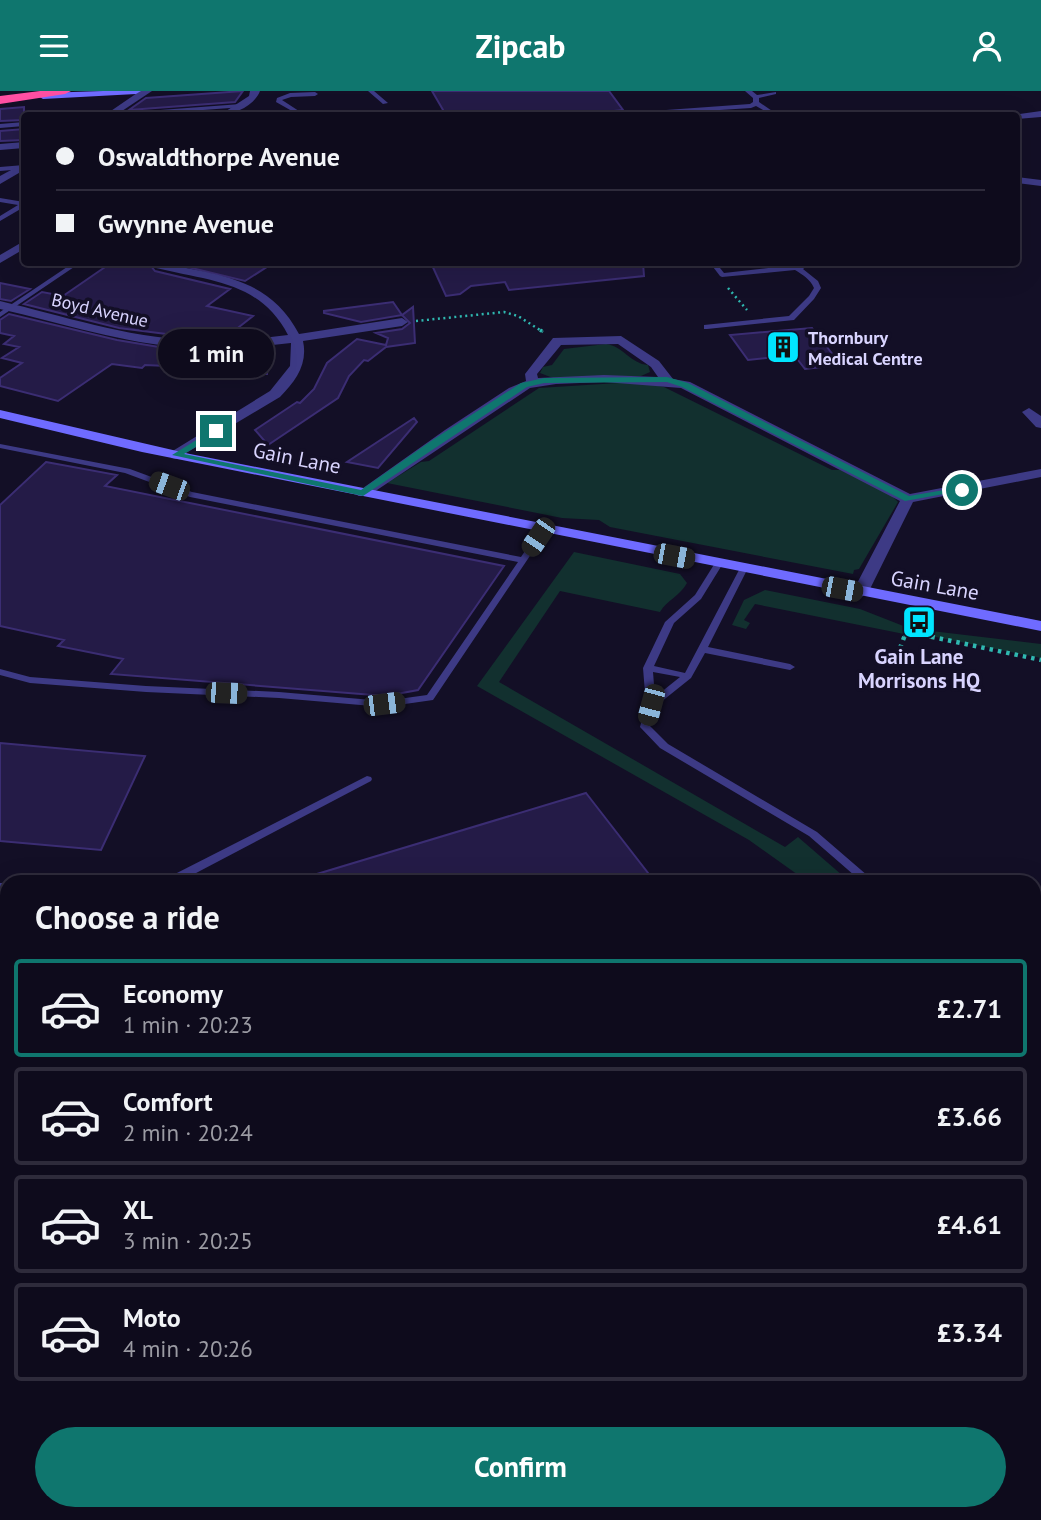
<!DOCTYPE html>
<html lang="en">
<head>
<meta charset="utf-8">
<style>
	body { margin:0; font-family:"PT Sans",sans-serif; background:#171425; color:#f1f3f6; height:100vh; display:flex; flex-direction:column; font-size:26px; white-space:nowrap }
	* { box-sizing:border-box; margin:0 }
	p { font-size:23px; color:#9b9ba3 }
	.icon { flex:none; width:38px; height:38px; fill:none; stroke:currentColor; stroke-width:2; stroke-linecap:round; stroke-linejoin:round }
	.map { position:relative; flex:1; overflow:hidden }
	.details { position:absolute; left:0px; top:784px; width:1041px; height:646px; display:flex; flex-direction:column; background:#0e0b1c; border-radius:21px 21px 0 0; box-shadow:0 7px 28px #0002,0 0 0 2px #2e2b3b }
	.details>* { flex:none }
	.banner { position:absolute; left:21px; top:21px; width:999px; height:154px; border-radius:7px; box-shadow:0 7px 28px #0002,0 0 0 2px #2e2b3b; display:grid; align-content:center; height:154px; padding:0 35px; background:#0e0b1c }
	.end { position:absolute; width:32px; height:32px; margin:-16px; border:9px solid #0f766e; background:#fff; box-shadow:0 0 0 4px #fff }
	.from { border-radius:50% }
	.bubble { position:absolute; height:49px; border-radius:24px; background:#0e0b1c; box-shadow:0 7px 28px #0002,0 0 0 2px #2e2b3b; font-size:23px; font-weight:700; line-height:49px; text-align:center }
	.car { position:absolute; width:21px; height:42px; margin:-21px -10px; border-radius:9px; box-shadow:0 0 5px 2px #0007; background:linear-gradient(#222 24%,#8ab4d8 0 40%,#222 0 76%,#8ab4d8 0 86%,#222 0) }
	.banner b { display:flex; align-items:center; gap:24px; height:66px; font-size:26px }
	.banner b+b { border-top:2px solid #2e2b3b }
	.banner i { width:18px; height:18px; background:#f1f3f6 }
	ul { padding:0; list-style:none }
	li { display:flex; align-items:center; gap:21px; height:98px; margin:0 14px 10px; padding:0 21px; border:4px solid #2e2b3b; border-radius:7px }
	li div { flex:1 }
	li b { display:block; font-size:26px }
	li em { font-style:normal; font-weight:700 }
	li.current { border-color:#0f766e }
	li>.icon { width:63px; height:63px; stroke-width:1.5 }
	h2 { padding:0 35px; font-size:32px; line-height:84px }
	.primary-button { display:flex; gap:14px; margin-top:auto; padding:14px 35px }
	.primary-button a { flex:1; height:80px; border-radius:42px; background:#0f766e; color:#fff; font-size:28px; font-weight:700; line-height:80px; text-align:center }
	header { display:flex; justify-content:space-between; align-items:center; height:91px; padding:0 35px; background:#0f766e; color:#fff; font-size:32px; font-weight:700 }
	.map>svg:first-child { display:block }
</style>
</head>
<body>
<header><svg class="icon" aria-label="menu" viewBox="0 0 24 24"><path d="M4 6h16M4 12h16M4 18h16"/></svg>Zipcab<svg class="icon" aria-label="person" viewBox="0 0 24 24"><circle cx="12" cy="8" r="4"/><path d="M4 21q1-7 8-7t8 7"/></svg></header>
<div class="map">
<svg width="1041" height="1429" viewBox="0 0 1041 1429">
	<rect width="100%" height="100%" fill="#130f26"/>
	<!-- green -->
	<path fill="#12302f" d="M606,253C623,255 631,273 648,274L650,281L641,285L553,287L540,282L543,276L552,274L564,258Z
		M634,291L664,296L832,379H840L890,403L898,411L859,478L854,479L853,483L610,436L599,429L562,427L387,392L421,371L429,370L539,297Z
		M574,461L680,483L687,492C680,505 667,509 660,521L560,500L499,591L785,756L798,746L850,791H808L749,749L477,595Z
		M765,499L860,518L906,536L904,543L755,513L744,529L750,532L746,538L732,534L744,509Z
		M923,539L1041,553V567L921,543Z
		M1034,933L1041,935V1019L1034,1010Z"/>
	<!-- building -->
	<path fill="#241b47" stroke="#3b2d73" stroke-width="2" d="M243,0L235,11L129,19L146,7Z
		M432,0H609L623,19L578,24H446Z
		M24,16V29L0,30V18Z
		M24,38V49L0,50V40Z
		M111,172H155L151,175L155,180L230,198L207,215L253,225L225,247L190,246L119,237L24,213L42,201L63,205Z
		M171,172H273L245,190Z
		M431,172H643L644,185L509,199L505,191L471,195L460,203L446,205Z
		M0,192L30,198L11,210L0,208Z
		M393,211L402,224L413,216L415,252L386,256L368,270L364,269L349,285L338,307L268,354L255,339L297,311L300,312L314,298L327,272L357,248L386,254L388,247L376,242L402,238L410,232L402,224L361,231L324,222V220Z
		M9,223L117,249L165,257L208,260L268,274L267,283L210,282L211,277L145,274L142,277L112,273L58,310L0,295V287L22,272L2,267L19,256L4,253L14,245L0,242V229Z
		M812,237L841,274L805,278L794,264L748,269L730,244Z
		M414,327L417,331L378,377L347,371Z
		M46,371L117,384L105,395L504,475L418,599L386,605L111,583L123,568L58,555L64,549L0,535V414Z
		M0,652L145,665L101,759L0,750Z
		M586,702L655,791H308L307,786Z"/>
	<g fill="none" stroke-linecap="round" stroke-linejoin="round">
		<!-- path-far2 -->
		<path stroke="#2fb8b0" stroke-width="2.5" stroke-dasharray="2 3.5" stroke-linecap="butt" d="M728,197L747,219
			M416,230L504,221L518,225L543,241"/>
		<!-- path-far1 -->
		<path stroke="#2fb8b0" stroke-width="3.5" stroke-dasharray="2.5 4.5" stroke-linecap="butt" d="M540,239L545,242
			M905,546L907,541L932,546"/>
		<!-- path -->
		<path stroke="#2fb8b0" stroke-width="4.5" stroke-dasharray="3.5 5" stroke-linecap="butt" d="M923,544L1041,569
			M900,557L905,544"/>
		<!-- lane -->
		<path fill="#3d3a85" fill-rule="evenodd" d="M368,0H374L388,12L383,13Z
			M745,0H752L757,4L776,1V3L759,7V11L778,24H772L756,15L751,17L642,24H621L624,22L750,13L753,11V7Z
			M290,2L315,1L318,3L315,5L291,6L282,9L305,24H299L276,11L277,7Z
			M241,13L243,14V16L137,24H117L120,22Z
			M24,31V35L0,37V33Z
			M24,74V78L0,80V76Z
			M0,107L24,111V116L0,130V125L18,114L0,111Z
			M73,172H80L0,226V221Z
			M710,172H716L724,182L811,172L803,178L818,190L821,197L814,208L794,229L707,238H704V234L789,225L809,205L814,197C810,188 803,184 795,179L722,186L720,185Z
			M0,353L130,378L192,401L521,466L541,436H547L548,438L433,609L384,616L279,607L146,601L30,592L0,584V578L30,586L146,595L279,601L384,610L427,604L518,471L190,406L125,382L0,357Z
			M718,471L722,474L701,508L674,532L654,575L685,582L739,479L743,476L747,479L708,556L790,573L795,576L790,579L705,562L691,587L656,615L650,635L668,653L817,741L875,791H862L809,745L660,657L640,636L646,614L643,577L665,531L695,504L715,472ZM653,581L680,586L655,606Z
			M367,685L371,686L372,688L371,690L179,791H117L123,787L171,785Z
			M0,792H7V800H0Z
			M1034,873L1041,874V882L1034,881Z
			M1034,917L1041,918V926L1034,925Z"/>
		<!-- street -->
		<path fill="#3d3a85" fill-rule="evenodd" d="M140,0H152L116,24H105Z
			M250,0H260C255,14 234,24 220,24L249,5Z
			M1041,20V26L1017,28V24H1012Z
			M24,51V57L0,59V53Z
			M24,72V79L0,93V85Z
			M1017,86L1041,89V95L1017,92Z
			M24,150V158L0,172V164Z
			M160,172C218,184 269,186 299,243L402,227L408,231L402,235L303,250C308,273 296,290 280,306L176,368L171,367V361L270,300L290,275L291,252C257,256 223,259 189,257C125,253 62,232 0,218V210C63,225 126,246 190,249C223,251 255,248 288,244C260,190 209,190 156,177L154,175Z
			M621,245L659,270L673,288L690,291L910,403L1041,378V386L913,411L868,502L860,507L852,502L900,410L681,297L604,291L556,293L530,297L368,405H358L356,402L445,339L509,297L526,290L525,283L553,247ZM618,253L651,276L658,286L604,284L538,287L537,283L561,254Z
			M1029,317L1041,325V337L1036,336L1022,321Z
			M7,1128V1147L0,1149V1130Z"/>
		<!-- secondary -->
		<path fill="#6f6bff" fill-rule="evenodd" d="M103,0H141L136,3L43,8L38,5L43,2Z
			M0,319L190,363L1041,530V540L142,361L0,327Z"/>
		<!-- highway -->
		<path fill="#ff4fa3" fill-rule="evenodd" d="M40,0H71L65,3L0,13V5Z"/>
	</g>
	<!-- route -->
	<path fill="#0f766e" d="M667,286L688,292L909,405L962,396L966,399L905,410L682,296L667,291L544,292L527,296L363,405L172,364L216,337L219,342L184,363L361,399L431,350L521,292L544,287Z"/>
	<!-- icons -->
	<defs>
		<g id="building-square" transform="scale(1.75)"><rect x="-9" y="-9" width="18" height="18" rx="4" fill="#00e5ff" stroke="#130f26"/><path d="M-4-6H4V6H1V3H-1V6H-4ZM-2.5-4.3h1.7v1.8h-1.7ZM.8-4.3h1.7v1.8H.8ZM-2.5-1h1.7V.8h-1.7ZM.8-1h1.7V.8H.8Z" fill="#111"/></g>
		<g id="bus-square" transform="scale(1.75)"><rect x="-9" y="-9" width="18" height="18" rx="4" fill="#00e5ff" stroke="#130f26"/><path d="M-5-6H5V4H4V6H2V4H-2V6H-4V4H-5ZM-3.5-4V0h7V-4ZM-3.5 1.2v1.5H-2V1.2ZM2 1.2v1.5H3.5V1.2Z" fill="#111"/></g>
	</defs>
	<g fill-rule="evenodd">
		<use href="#building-square" x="783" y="256"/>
		<use href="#bus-square" x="919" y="531"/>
	</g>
	<g text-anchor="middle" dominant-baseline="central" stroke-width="7" stroke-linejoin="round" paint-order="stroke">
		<!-- far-street labels -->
		<g font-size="18" fill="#d9d4ff" stroke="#130f26">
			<text transform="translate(100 219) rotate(13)">Boyd Avenue</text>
		</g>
		<!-- far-poi labels -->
		<g font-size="18" font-weight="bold" fill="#d9d4ff" stroke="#130f26" text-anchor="start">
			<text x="808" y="246">Thornbury<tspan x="808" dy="21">Medical Centre</tspan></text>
		</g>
		<!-- street labels -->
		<g font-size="21" fill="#d9d4ff" stroke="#130f26">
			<text transform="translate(297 367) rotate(11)">Gain Lane</text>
			<text transform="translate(935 494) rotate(10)">Gain Lane</text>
		</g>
		<!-- poi labels -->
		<g font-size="21" font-weight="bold" fill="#d9d4ff" stroke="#130f26">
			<text x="919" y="565">Gain Lane<tspan x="919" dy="24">Morrisons HQ</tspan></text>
		</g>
	</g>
</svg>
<i class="end from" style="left:962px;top:399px"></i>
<i class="end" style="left:216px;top:340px"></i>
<div class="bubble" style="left:158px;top:238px;width:116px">1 min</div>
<i class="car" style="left:169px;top:395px;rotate:290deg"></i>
<i class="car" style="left:538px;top:446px;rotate:214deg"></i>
<i class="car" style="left:674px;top:465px;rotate:101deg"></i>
<i class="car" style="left:842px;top:498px;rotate:101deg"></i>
<i class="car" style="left:226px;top:602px;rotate:92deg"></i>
<i class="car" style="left:384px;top:613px;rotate:83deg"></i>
<i class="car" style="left:651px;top:614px;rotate:195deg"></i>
<div class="banner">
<b><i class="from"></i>Oswaldthorpe Avenue</b>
<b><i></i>Gwynne Avenue</b>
</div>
<section class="details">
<h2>Choose a ride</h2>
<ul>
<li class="current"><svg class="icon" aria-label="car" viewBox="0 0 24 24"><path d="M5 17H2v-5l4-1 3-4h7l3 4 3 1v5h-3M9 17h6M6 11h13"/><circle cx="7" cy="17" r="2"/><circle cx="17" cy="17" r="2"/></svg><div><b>Economy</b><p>1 min · 20:23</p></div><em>£2.71</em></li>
<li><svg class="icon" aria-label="car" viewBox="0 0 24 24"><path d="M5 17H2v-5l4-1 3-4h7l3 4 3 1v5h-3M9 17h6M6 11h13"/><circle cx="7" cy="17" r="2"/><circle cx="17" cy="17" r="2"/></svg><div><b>Comfort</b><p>2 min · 20:24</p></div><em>£3.66</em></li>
<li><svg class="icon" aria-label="car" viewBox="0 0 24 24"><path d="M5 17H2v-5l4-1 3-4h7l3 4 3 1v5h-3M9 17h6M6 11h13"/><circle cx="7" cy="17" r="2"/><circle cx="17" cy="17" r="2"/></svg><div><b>XL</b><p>3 min · 20:25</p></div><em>£4.61</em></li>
<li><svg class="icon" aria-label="car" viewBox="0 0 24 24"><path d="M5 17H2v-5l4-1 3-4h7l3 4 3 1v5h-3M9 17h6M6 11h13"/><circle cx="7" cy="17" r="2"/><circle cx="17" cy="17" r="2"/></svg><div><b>Moto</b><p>4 min · 20:26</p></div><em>£3.34</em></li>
</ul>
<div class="primary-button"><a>Confirm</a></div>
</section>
</div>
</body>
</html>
